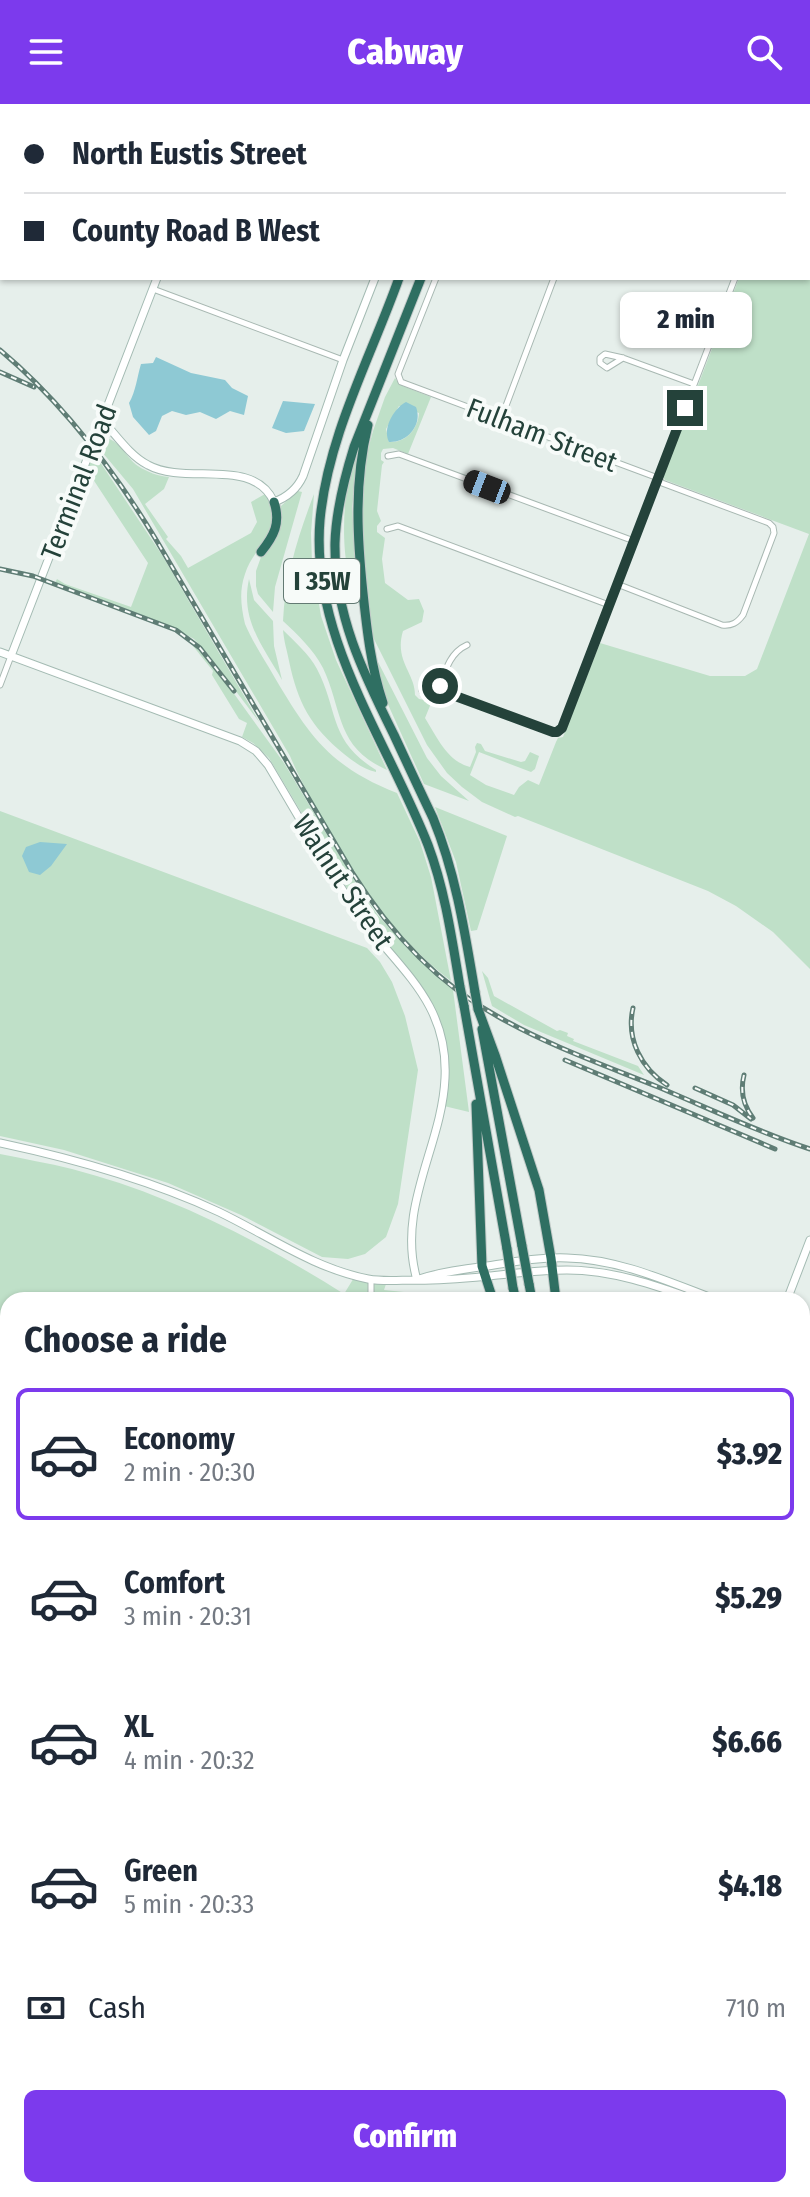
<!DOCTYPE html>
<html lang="en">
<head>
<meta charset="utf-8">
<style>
	body { margin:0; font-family:"Fira Sans Condensed",sans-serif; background:#f2f2f3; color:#1f2937; height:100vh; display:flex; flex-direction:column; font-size:30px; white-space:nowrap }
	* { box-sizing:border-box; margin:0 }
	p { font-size:26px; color:#747a83 }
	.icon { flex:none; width:44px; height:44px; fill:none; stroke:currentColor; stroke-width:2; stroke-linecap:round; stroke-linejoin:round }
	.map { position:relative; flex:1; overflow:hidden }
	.side { position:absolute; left:0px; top:1188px; width:810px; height:906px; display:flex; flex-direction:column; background:#fff; border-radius:24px 24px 0 0; box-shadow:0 2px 6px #0004 }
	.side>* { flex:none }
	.guide { position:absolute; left:0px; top:0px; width:810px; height:176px; box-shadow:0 2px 6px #0004; display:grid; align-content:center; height:176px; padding:0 24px; background:#fff }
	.end { position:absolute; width:36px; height:36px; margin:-18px; border:10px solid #24423a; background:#fff; box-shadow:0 0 0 4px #fff }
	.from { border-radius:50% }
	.bubble { position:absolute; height:56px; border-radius:12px; background:#fff; box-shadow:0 2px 6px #0004; font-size:26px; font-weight:800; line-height:56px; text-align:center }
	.car { position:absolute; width:24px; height:48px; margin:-24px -12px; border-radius:10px; box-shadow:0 0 6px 2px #0007; background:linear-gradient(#222 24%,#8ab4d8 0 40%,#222 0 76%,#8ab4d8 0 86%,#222 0) }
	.guide b { display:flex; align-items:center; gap:28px; height:76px; font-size:30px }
	.guide b+b { border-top:2px solid #e0e1e3 }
	.guide i { width:20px; height:20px; background:#1f2937 }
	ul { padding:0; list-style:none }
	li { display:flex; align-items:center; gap:24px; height:132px; margin:0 16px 12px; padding:0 8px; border:4px solid transparent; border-radius:12px }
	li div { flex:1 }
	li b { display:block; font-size:30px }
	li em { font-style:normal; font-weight:800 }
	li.active { border-color:#7c3aed }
	li>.icon { width:72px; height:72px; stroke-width:1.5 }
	h2 { padding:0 24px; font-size:36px; line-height:96px }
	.pay { display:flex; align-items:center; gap:20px; height:88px; padding:0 24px; font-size:30px }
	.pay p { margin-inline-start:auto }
	.cta { display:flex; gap:16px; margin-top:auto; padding:16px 24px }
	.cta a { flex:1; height:92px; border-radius:12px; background:#7c3aed; color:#fff; font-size:32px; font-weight:800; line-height:92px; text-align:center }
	header { display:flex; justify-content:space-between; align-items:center; height:104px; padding:0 24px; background:#7c3aed; color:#fff; font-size:36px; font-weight:800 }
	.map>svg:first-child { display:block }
</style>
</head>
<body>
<header><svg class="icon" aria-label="menu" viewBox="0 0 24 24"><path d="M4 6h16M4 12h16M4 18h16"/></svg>Cabway<svg class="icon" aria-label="search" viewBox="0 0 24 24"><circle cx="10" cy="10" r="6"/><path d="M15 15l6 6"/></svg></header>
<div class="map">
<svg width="810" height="2093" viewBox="0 0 810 2093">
	<rect width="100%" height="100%" fill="#e6efeb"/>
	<!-- green -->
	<path fill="#bfe0c8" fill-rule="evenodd" d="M806,0H810V865L773,828L736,802L708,787L518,712L515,713L482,698L462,683L447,669L427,641L370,527L360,402L366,353L373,327L385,293L395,274L400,281L431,293L408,350L393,344L383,345L381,349V356L384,358L382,361L377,407L381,417L377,422V428L385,434L382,455L385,479L408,496L419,495L424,507L422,518L403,527C394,557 415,569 415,591L419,595L425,596L432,588L436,587L425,614C437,633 447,657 470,663L476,648L475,643L477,639L481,640L485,647L521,658L525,657L530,648L539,652L535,665L531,668L479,648L470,671L486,681L514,691L519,683L528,676L539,681L556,638L558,634L563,633L600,539L710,572H745L757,565L809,430L665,376L663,373L739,174H808V2H806ZM399,302L419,309C418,325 406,339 389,338L386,325Z
		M103,334C119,334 125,353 138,362C147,368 158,372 169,373L164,385L145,400L168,433L166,435L181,452L188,464L251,429L257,418L251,398L265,390C289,425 254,440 245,470C239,487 241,503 245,520C253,539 265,556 275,574C310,633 331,663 397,689L420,738L431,773L451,877C398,836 368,792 334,734C318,707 302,681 290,652L133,385L97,342Z
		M361,337L352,403L358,495C341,468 342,410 348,379C350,364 356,350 361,337Z
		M94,349L162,451L260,619L207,549L194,535L168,521L55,479L57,475L65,480L131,503L148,459L87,366Z
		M298,387L302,388L275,483L273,508L258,490L256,482V467L261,453L274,437L281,402Z
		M314,390L311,429L312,459L321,512L336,556L387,666C335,643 343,606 323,564C313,545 298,531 283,517C285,473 298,432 314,390Z
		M249,475L254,496L273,517L274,542L282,576C263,542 240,516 249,475Z
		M283,526C295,538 309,550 317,565C339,607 328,636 376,666V668C365,666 354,658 344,650C310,622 298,599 289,557C287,546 284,538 283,526Z
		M194,541L222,573L284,659L359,784L377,810L407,844L453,886L469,1008L444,1002C463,897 403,872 355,797C325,750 298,702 269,654L253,639L242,633L247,619L239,615L212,571L213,567L193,542Z
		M375,552L427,654L441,672L469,697L424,680L386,596Z
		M435,703L507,732L477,826L471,827L456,758Z
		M0,707L367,844L380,858L392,878L405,912L418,966L398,1100L386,1133L365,1150L348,1155L322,1153L241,1111L168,1079L64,1046L0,1032Z
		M482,867L488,874L494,892L557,927L560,926L568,929L567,932L574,935L573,937L638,962L644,971L524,921L492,902Z
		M0,1050C24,1055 48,1059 72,1065C169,1090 260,1137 344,1190L355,1172L387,1177L384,1186L404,1188L405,1192L418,1196H348L349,1193L347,1192L345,1196H8V1342L0,1363Z
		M8,1348V1614L0,1603V1369Z"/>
	<!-- water -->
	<path fill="#8ec9d4" d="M156,253L191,269L225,276L232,284L248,292L244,311L230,307L216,315L200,308L186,311L172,307L162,312L156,327L149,331L133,313L129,299C136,287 137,273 141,260L153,259Z
		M283,297L315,300L304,327L286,329L272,324Z
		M406,298L416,303C423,321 407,339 389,338C382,325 394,304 406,298Z
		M40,738L67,740L51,762L40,771L29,768L22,752L26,743Z"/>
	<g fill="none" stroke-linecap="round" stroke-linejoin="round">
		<!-- street casing -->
		<g stroke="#a8b8b2" stroke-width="7">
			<path id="street" d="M696,0L699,2
				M503,2L504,0
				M800,2L801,0
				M436,174L398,270L401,278L658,374L662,379L769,419L773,423L774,429L743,511C737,519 732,522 722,521L617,480
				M153,185L343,256
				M623,254L607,264L600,259V254L605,250L623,254L694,280
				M501,315L554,174
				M388,352L399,350L634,437
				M387,425L398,422L609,501
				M0,581L11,552
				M439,586C445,568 449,549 467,541
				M422,587L434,584L553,628H557L562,624L735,174
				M371,1176V1190L376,1196
				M802,1377L810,1380
				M802,1586L810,1589
				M0,1674L8,1687
				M0,1707L8,1710
				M0,1750L8,1727
				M0,1784L8,1787
				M0,1798L8,1801
				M802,1810L810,1813
				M0,1871L8,1874
				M802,1919L810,1897
				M0,1944L8,1947
				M802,1947L810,1950
				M0,2018L8,2021
				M0,2091L5,2093
				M260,2093L265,2086
				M733,2093L736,2086"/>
		</g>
		<!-- secondary casing -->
		<g stroke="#a4bbb3" stroke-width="9">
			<path id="secondary" d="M207,0V2
				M435,2L436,0
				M103,317C116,331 130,352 148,361C186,382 253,352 274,398C288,393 297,385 303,372L343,256L375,174
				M0,548L240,637L256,647L268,661C296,708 323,756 353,802C392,861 449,893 445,974C442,1043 396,1103 417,1176
				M11,552L157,174
				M0,1039C75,1055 150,1076 219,1108C269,1132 313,1164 368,1175C384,1178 400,1176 416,1176C467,1178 516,1166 567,1166C612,1166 655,1181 696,1196
				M419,1175C441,1168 464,1165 487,1162C513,1158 540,1153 567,1154C619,1155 669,1178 717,1196
				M787,1196L810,1136
				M802,1229L810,1232
				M802,1238L810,1241
				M0,1620L8,1632
				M0,1635L8,1647
				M290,2086L294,2093
				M748,2086L766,2093
				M775,2086L794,2093
				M12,2093L15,2086
				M241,2093L249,2086
				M385,2093L390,2086
				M593,2093L596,2086"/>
		</g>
		<!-- highway casing -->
		<g stroke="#c2cac8" stroke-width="11">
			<path id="highway" d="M458,2L459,0
				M475,2L476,0
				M489,2L490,0
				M399,174C371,253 328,331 320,416C310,533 387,636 428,741C445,786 452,835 460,883
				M421,174L354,343C344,375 336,406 335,439C334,510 363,569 394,631C407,659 420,687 433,714C456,770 465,829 475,888
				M368,321C354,378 357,432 363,489C367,527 371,563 383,599
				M261,448C274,432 281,419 274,398
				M464,902L507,1145
				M478,905L495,951L539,1086L551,1154L556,1196
				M482,925L522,1142
				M476,1000L482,1162L493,1196
				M529,1180L532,1196
				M513,1184L516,1196
				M328,2093L334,2086
				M336,2093L342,2086"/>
		</g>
		<!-- street -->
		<use href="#street" stroke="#fff" stroke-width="5"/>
		<!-- secondary -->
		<use href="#secondary" stroke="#fff" stroke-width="7"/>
		<!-- highway -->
		<use href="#highway" stroke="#2f6f62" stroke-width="9"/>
		<!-- rail casing -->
		<g stroke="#5f7d75" stroke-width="5">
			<path id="rail" d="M0,246C62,298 113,365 155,434L352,768C389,827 435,878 497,912C547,941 604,961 658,983C708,1004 758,1028 810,1045
				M0,268L34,283
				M0,465L33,472L176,526L200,544L234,587
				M633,904C626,935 641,964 667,981
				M565,956L775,1045
				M744,971C740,987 743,1001 753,1014
				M695,984L733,1001L751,1015"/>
		</g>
		<!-- rail -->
		<use href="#rail" stroke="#f7fbf9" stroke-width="2" stroke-dasharray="6" stroke-linecap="butt"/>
		<!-- highway-bridge casing -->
		<g stroke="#c2cac8" stroke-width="11" stroke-linecap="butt">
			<path id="highway-bridge" d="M460,883L464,902
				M475,888L478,905
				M522,1142L529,1180
				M507,1145L513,1184
				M310,2093L316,2086"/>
		</g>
		<!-- highway-bridge -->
		<use href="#highway-bridge" stroke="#2f6f62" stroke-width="9"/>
	</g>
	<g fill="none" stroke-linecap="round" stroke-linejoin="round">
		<!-- route -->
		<path stroke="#24423a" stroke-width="10" d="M440,582L439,586L553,628H557L562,624L685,304"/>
	</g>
	<g text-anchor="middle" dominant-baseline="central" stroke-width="8" stroke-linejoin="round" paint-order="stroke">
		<!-- shield labels -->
		<rect fill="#f7fbf9" stroke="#637a73" stroke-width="2" x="284" y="455" width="76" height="44" rx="6"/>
		<g font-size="26" font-weight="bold" fill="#24423a">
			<text x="322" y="477">I 35W</text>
		</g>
		<!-- street labels -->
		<g font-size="28" fill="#24423a" stroke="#f7fbf9">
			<text transform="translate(542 331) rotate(21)">Fulham Street</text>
			<text transform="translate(79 378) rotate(-69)">Terminal Road</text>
			<text transform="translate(343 778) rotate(56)">Walnut Street</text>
		</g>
	</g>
</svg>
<i class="end from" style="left:440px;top:582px"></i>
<i class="end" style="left:685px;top:304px"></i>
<div class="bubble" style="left:620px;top:188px;width:132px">2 min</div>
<i class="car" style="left:487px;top:383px;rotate:291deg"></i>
<div class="guide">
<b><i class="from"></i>North Eustis Street</b>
<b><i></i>County Road B West</b>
</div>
<section class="side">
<h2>Choose a ride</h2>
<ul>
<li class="active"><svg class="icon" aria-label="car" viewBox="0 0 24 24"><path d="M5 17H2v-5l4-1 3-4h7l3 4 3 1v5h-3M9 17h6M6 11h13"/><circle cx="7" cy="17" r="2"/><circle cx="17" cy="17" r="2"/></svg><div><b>Economy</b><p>2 min · 20:30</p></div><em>$3.92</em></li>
<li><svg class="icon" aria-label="car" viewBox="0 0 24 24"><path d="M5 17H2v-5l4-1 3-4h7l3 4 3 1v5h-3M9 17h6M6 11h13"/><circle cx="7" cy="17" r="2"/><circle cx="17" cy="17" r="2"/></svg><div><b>Comfort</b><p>3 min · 20:31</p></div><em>$5.29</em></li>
<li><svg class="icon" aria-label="car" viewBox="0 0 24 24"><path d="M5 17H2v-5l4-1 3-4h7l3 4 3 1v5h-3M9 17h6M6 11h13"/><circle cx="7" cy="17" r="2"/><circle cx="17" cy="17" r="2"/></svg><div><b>XL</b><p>4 min · 20:32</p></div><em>$6.66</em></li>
<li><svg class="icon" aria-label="car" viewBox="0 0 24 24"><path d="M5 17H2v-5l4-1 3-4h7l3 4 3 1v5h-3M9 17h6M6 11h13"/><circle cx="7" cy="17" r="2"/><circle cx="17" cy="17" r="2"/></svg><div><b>Green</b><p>5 min · 20:33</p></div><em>$4.18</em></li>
</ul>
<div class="pay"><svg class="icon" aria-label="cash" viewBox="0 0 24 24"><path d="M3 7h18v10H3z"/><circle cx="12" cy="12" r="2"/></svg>Cash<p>710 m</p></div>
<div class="cta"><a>Confirm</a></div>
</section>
</div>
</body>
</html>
